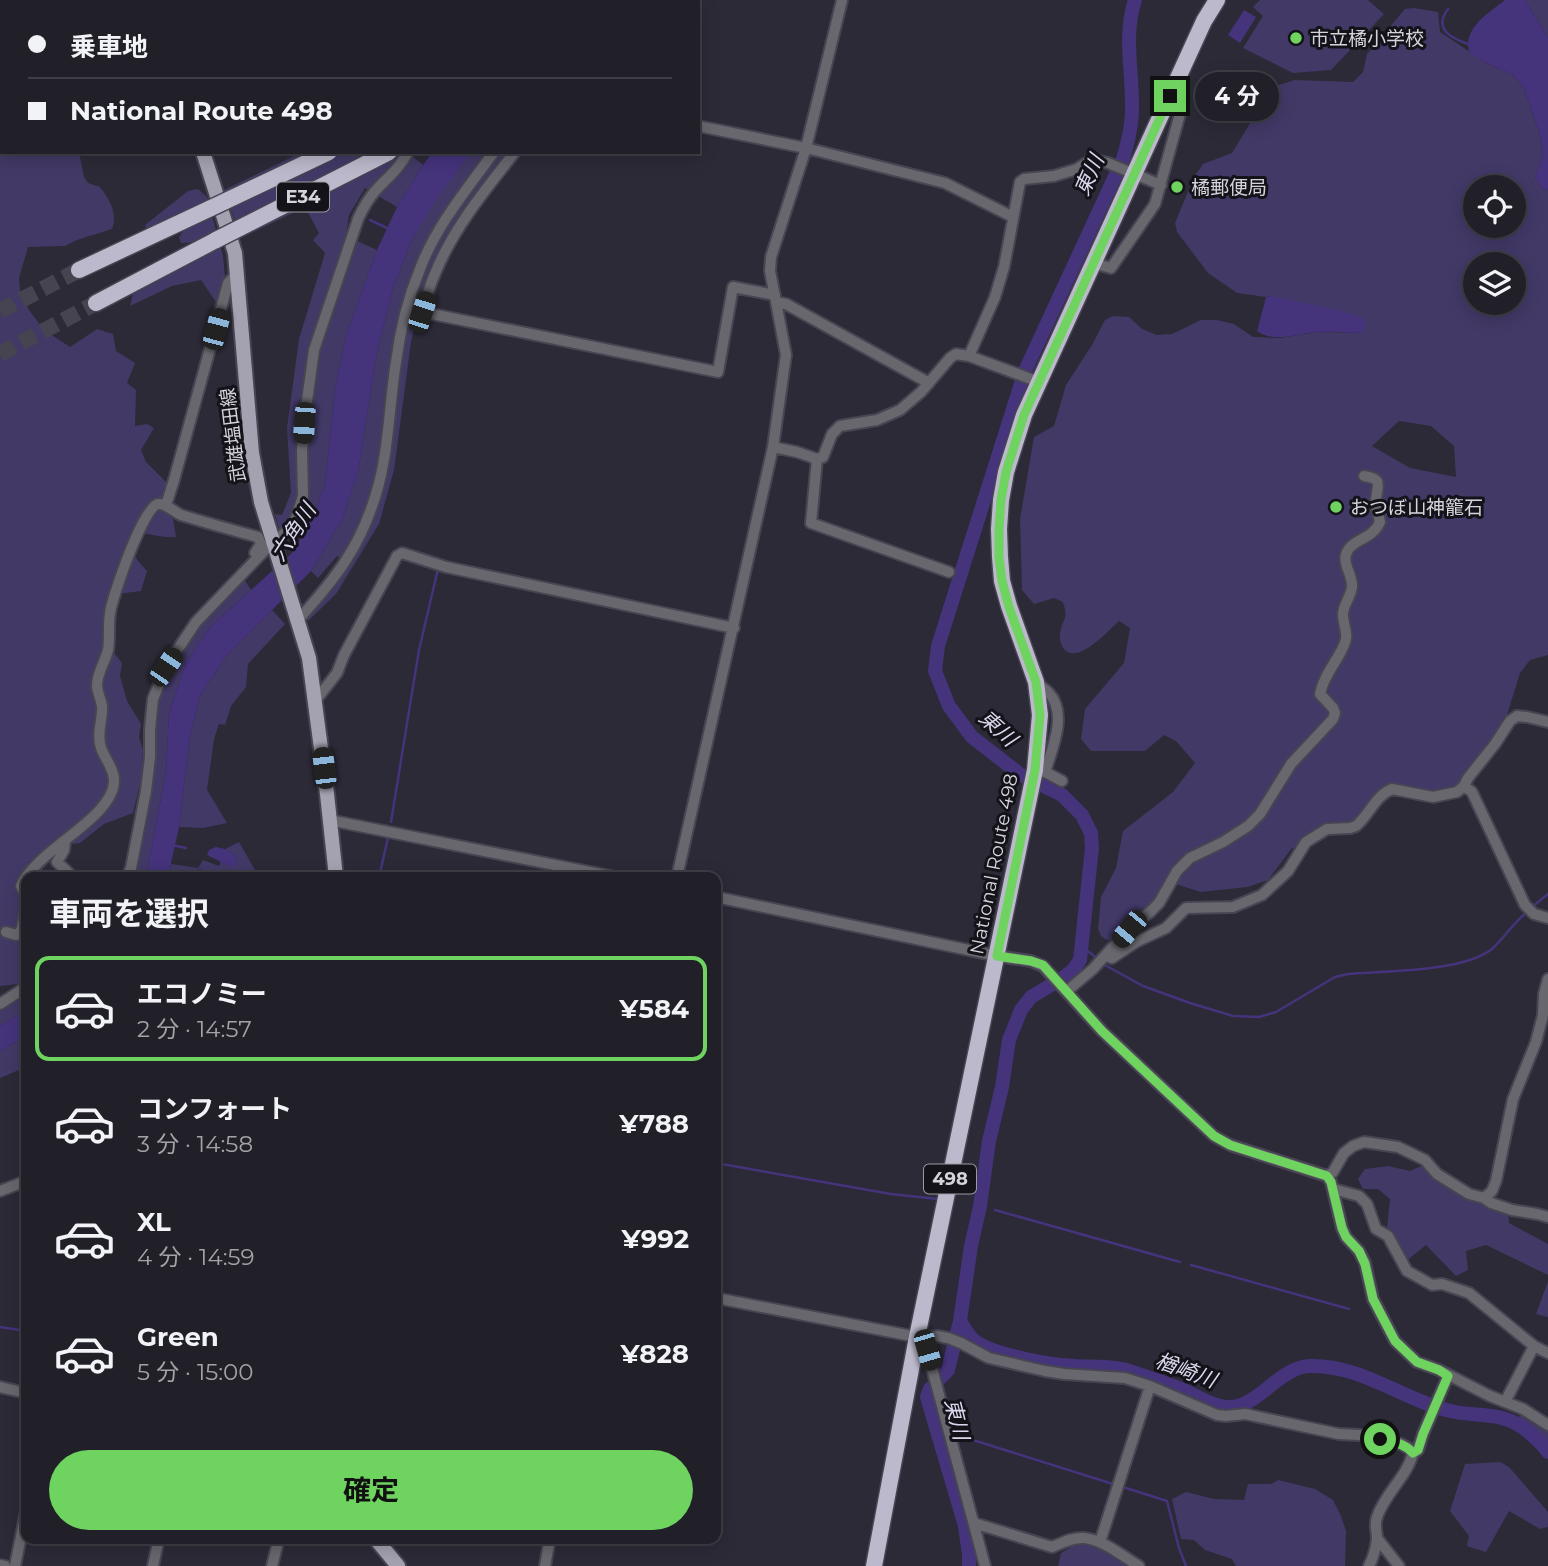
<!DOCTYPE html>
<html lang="ja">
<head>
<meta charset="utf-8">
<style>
	body { margin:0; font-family:Montserrat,"Noto Sans JP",sans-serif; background:#2d2d35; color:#f1f3f6; height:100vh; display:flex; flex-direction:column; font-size:26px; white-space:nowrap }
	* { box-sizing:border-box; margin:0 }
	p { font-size:23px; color:#a2a3a8 }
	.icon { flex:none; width:38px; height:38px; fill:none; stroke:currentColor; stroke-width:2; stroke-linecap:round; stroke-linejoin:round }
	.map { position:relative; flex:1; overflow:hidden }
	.panel { position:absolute; left:21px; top:872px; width:700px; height:672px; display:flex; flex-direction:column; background:#212029; border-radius:14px; box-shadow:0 4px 18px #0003,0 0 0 2px #3e3e46 }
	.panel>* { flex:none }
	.guide { position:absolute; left:0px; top:0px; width:700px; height:154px; box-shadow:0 4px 18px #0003,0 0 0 2px #3e3e46; display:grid; align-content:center; height:154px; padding:0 28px; background:#212029 }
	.tools { position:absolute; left:1463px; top:175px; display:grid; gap:14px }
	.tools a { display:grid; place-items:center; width:63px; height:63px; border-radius:50%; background:#212029; box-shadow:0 4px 18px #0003,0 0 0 2px #3e3e46; font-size:35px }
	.end { position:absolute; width:32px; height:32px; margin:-16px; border:9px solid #6fd360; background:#111; box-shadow:0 0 0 4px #111 }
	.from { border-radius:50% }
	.bubble { position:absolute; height:49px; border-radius:24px; background:#212029; box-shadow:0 4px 18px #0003,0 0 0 2px #3e3e46; font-size:23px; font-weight:700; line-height:49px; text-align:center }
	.car { position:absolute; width:21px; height:42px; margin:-21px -10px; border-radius:9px; box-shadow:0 0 5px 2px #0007; background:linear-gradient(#222 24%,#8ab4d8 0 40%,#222 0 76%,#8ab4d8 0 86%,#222 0) }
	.guide b { display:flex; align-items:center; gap:24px; height:66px; font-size:26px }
	.guide b+b { border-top:2px solid #3e3e46 }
	.guide i { width:18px; height:18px; background:#f1f3f6 }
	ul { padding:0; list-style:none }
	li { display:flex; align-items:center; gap:21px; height:105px; margin:0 14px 10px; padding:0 14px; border:4px solid transparent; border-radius:14px }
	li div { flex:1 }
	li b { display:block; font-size:26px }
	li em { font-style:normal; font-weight:700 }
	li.active { border-color:#6fd360 }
	li>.icon { width:63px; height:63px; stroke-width:1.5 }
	h2 { padding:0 28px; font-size:32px; line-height:84px }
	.cta { display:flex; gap:14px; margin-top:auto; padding:14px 28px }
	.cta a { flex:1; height:80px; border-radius:42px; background:#6fd360; color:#111; font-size:28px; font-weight:700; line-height:80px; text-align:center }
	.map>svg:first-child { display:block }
</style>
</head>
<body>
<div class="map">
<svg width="1548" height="1566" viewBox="0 0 1548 1566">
	<rect width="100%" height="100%" fill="#2c2a37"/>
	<!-- green -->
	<path fill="#423967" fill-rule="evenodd" d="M0,0H105L107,2H2V152H79L84,177L88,183L100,187C110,200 118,214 112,229L77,240L65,246L28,247L19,278L20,291L29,310L44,330L70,347L97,329L113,334L116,351L135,363L127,383L136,390L135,426L147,424L154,428L141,450L146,462L165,481L168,486L164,510L173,519L176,537C163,538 152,534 139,533C131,555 131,553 147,571L141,591L109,595L107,644L122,663L120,676L127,701L141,724L139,737L143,750L142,776L133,813L104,824L80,843L63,845L41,871L46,877H26V977L18,984L0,986Z
		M1260,0H1368L1384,14L1331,70L1293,73L1243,48L1263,16L1253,7Z
		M1525,0H1548V38Z
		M1414,8L1438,12L1440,32L1488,64L1512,74L1524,88L1540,135L1543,154L1535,177L1541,188L1548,190V655L1530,660L1520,673L1506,718L1457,785L1441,789L1439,793L1389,786L1353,824L1327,825L1296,850L1292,848L1268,880L1247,887L1201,892L1166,881L1152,904L1116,939L1107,940L1101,936L1098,929L1101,897L1116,868L1123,831L1173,792L1195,763L1176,741L1164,735L1145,751H1091L1081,739L1085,709L1124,663L1130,628L1119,621C1109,630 1079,664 1065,650C1061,646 1059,639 1060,634C1062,618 1069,621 1063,602L1054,598L1034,604L1022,590L1020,519L1034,437L1054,426L1066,385L1092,345L1105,320L1113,316L1129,317L1142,329L1157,335L1172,334L1201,320H1217L1234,324L1253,337L1280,338L1317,332L1363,333L1271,296L1266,297L1237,293L1208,273L1177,232L1175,223L1194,177L1203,164L1232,153L1261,105L1276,86L1294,80L1353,82L1363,72L1367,54L1405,9ZM1475,187H1514V226H1475ZM1475,264H1514V303H1475ZM1399,421L1431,426L1454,446L1456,477L1410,468L1372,446Z
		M297,152H407L423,165L397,207L365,188L349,215L346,236L377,250L346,336L335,389L325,485L312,520L301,537L286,527L280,532L275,514L282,515L291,493L287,428L299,339L325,253L313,240L319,233L305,207L241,238L224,190L296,155Z
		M471,152H510L423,293L411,342L394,470L379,524L336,594L308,621L306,616L349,562L337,556L318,578L311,571L343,518L358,472L377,352L393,288L411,242L434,201Z
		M198,189L207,197L223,256L225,278L218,305L201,280L172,286L130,306L133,294L203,257L205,249L200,242L181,243L179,237L194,217L147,230L145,225L188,191Z
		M244,579L251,590L210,627L186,663L169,713L166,772L146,877H132L154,758L157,705L167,672L199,623Z
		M272,610L285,624L248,664L246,687L231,706L225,725L219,724L214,739L207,790L227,823L203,828L179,827L190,736L200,696L227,655Z
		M239,842L259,877H233L198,869L194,877H168L171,864L198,868L203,860L219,866L221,861L229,866L237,857L225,849Z
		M26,993V1010L0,1026V1010Z
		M26,1037V1067L0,1078V1051Z
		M1388,1166L1410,1171L1421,1166L1438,1182L1482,1205L1508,1212L1509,1223L1548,1244V1275L1486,1245L1466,1251L1468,1270L1456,1276L1426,1245L1405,1262L1387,1229L1390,1199L1378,1189H1363L1358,1179L1365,1169Z
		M1548,1281V1317L1536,1314Z
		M1521,1412L1548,1430V1444L1519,1417Z
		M1500,1462L1509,1467L1548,1512V1527L1540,1529L1509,1511L1486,1552L1467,1546L1469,1536L1450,1511L1465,1464Z
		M1278,1480L1315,1489L1333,1500L1341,1516L1346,1531L1345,1566H1236L1232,1559L1205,1550L1194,1540L1181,1539L1172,1499L1186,1492L1214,1499L1244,1500L1248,1484H1271Z
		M1078,1543L1098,1548L1127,1566H1058L1061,1553Z"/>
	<!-- water -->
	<path fill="#45337c" d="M1505,0H1525L1548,38V190L1541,188L1535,177L1543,154L1540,135L1524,88L1512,74L1488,64L1469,52C1463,27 1489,13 1505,0Z
		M1244,10L1256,17L1240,43L1228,35Z
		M433,152H471L434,202L411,242L393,288L377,352L358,472L343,518L311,571L227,655L200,696L190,736L179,827L168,877H146L166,772L169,713L186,663L210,627L291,554L312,520L325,485L335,389L346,336L377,250L397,207L423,165Z
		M1271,296L1342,311L1364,319L1365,326L1363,333C1348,333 1333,331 1318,332C1297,333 1276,344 1257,331L1266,297Z
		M216,847L225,849L237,857L236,865L229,866L207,855L209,850Z
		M26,1010V1037L0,1051V1026Z"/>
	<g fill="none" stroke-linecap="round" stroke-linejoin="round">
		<!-- stream -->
		<path stroke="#45337c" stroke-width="2.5" d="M1448,9C1433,29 1451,38 1468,44
			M370,220L389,229
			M391,822L419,650L438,569
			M172,845L186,848
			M379,877L388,838
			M1532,907L1548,894
			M1081,946L1098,959
			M1103,964L1143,986L1190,1003L1233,1016L1259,1017L1276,1012L1335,977L1348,974C1384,971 1466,972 1493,948C1505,937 1514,922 1527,912
			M716,1163L891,1194L938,1199
			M955,1194L983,1183
			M995,1210L1180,1262
			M1191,1265L1349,1309
			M0,1327L26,1331
			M957,1435L1113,1484
			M1126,1488L1167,1501L1179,1548L1186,1566"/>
		<!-- river -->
		<path stroke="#45337c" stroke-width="14" d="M960,1321C965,1329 969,1337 976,1342C995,1355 1051,1365 1074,1366C1089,1367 1106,1366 1121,1369C1128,1370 1135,1373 1141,1375C1156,1380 1172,1385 1186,1391C1198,1397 1212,1406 1226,1407C1257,1410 1277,1368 1309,1366C1362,1364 1405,1402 1455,1412C1476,1416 1498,1413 1517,1424C1526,1429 1542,1443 1548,1452
			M969,1566V1555L965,1526L927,1397L930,1389L948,1370L960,1321L971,1246L980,1206L989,1141L1002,1087L1009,1040L1021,1010L1031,997L1063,978L1073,970L1080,960L1092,848L1091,833L1082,815L1062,795L1021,775L972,737L949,706L935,671L938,646L1025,371L1123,159C1128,142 1132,127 1132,110C1133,73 1123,36 1135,0"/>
		<!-- highway-tunnel -->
		<path stroke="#454450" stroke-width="16" stroke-dasharray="16 8" stroke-linecap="butt" d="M0,311L79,270
			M0,354L96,303"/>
		<!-- minor casing -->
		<g stroke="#474552" stroke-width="14">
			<path id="minor" d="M369,0L372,2
				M420,2L421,0
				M523,2L524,0
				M607,2L609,0
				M698,126L806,148L945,183L1013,217
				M515,152C485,190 452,230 434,276C429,287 426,300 422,312L718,372L733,287L775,295
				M1093,263L1111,268L1155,204L1183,103L1170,96
				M776,302L770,271L771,257L806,148L842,0
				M969,356L995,297L1004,267L1020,182L1024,179L1054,176L1077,169L1088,162L1095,160L1108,163L1161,185
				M773,447L797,452L817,459
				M166,505L174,480L228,283L237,274
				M949,572L811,523L817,459L823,457L832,434L840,426L877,420L900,410L921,392L950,358L956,354L969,356L1039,382
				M298,620C335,579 360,548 376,494C389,452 389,406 396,362C400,331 408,298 420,269C436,226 467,189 494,152
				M316,700L337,673L344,655L397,556L402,553L446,567L734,628
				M1035,770L1045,772C1052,749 1068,714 1049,693C1045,689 1040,686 1036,682
				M1045,772L1062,781
				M1464,786L1472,792L1525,905L1534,914L1548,918
				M329,820L615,877
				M65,841L64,850L57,862L73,877
				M127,877L131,868L146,791L150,757V729L153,699L166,667L196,622L266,549L288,530L296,518L303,496L302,451L304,423L314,350L358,219C363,208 368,199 376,190C389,176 398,170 408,152
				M677,877L773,447L786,355L776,302L786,304L929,383
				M26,894L21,886C37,849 112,819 114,782C115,770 105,759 101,748C96,733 103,720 102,706C101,699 97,692 97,685C97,673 105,662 108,650C110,638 108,625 110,613C112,597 144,505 158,504C166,503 174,512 181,515C207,523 232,530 258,537L261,544L255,553
				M716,897L997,956L1031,961L1043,966L1102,1031L1214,1136L1230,1145L1327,1176L1331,1182L1342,1228L1346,1237L1359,1251L1365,1263L1373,1299L1395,1341L1417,1362L1439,1370L1490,1396L1523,1409L1548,1425
				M6,932L16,935L20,932L22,928L26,909
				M1106,956L1112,958L1136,942L1166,928L1186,908L1233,907L1262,895L1288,871L1306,842L1327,829L1350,828L1356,826C1369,815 1376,795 1392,789L1433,797L1457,792L1464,786L1468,778L1495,744L1510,721L1517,716L1527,717L1548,722
				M1067,991L1093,969L1129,929L1150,912L1159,903L1177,871L1190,858L1223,842L1248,826L1260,814L1291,764L1333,719L1335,713L1333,708L1320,694C1323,676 1337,662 1344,645C1350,633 1342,625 1343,613C1344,604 1351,596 1352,587C1353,574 1340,562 1348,550C1355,538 1372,540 1380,522C1379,515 1375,507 1376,500C1377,485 1384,479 1364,476
				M0,1004L26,987
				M1327,1176L1333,1172L1344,1153L1353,1146L1364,1142L1398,1147L1425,1160L1437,1174L1469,1194L1484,1198L1491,1203L1512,1210L1537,1214L1548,1217
				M1333,1189L1359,1196L1367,1204L1376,1229L1388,1236L1407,1271L1432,1285L1442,1284L1469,1293L1534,1346L1548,1353
				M0,1191L26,1181
				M1484,1198L1492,1191L1496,1181L1513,1099L1536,1042L1543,1015L1544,994L1548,979
				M716,1298L917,1337L937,1336L948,1338L961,1343L989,1358L1045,1371L1064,1374L1125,1378L1150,1386L1217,1415L1226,1416L1245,1414L1339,1434L1360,1435L1401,1444L1408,1448L1413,1453C1407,1477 1385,1493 1377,1517C1374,1525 1377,1531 1377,1539C1376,1548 1373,1558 1369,1566
				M926,1337L927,1350L985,1566
				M0,1387L26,1393
				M1505,1402L1534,1346
				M1413,1453L1418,1450L1423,1434L1448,1376
				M974,1523L1052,1547C1062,1543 1073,1537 1084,1538C1104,1540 1122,1556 1139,1566
				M1377,1538L1399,1566
				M1100,1542L1150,1386
				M0,1565L5,1566
				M15,1566L26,1512
				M153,1566L159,1538
				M272,1566L279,1538
				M545,1566L550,1538"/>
		</g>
		<!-- major casing -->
		<g stroke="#474552" stroke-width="18">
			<path id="major" d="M158,0L159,2
				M203,152L235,253L252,453L261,502L309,658L327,794L336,877
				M375,1538L398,1566"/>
		</g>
		<!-- highway casing -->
		<g stroke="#474552" stroke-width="19">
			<path id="highway" d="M629,2L632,0
				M669,2L672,0
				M79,270L211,208
				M96,303L216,240
				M874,1566L917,1337L1035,770L1040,715L1036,682L1009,606L1002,581L1000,557L999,529L1001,500L1006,472L1024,415L1204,21L1217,0"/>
		</g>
		<!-- minor -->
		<use href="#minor" stroke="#68676e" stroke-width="10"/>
		<!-- major -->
		<use href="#major" stroke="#a4a2b1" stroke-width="14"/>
		<!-- highway -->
		<use href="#highway" stroke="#bbb9cb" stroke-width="16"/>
		<!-- highway-bridge casing -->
		<g stroke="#474552" stroke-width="19" stroke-linecap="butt">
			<path id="highway-bridge" d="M211,208L329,152
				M216,240L389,152"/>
		</g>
		<!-- highway-bridge -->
		<use href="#highway-bridge" stroke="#bbb9cb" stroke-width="16"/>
	</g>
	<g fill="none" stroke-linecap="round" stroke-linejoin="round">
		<!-- route -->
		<path stroke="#6fd360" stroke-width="9" d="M1170,96L1024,415L1006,472L1001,500L999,529V557L1002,581L1009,607L1036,682L1040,715L1035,770L997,956L1031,961L1043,965L1102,1031L1214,1136L1230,1145L1327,1176L1331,1182L1342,1228L1346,1237L1359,1251L1365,1264L1373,1299L1395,1341L1417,1362L1439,1370L1448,1376L1423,1434L1418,1450L1413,1453C1404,1443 1393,1442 1380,1439"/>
	</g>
	<!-- markers -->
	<g fill="#6fd360" stroke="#141319" stroke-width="2.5">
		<circle cx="1296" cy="38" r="7"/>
		<circle cx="1177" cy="187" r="7"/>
		<circle cx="1336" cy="507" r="7"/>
	</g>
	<g text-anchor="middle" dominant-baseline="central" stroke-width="6" stroke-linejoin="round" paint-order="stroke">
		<!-- shield labels -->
		<g fill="#141319" stroke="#9b9aa2" stroke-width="2">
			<rect x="277" y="182.5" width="52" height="29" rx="5"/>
			<rect x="924" y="1164.5" width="52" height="29" rx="5"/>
		</g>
		<g font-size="18" font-weight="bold" fill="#d5d4dd">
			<text x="303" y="197">E34</text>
			<text x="950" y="1179">498</text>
		</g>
		<!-- poi labels -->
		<g font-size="19" fill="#d5d4dd" stroke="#141319" text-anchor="start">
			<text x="1310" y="38">市立橘小学校</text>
			<text x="1191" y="187">橘郵便局</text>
			<text x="1350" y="507">おつぼ山神籠石</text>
		</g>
		<!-- street labels -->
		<g font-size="19" fill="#d5d4dd" stroke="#141319">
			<text transform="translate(233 435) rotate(-97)">武雄塩田線</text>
			<text transform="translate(994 864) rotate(-79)">National Route 498</text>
		</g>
		<!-- water labels -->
		<g font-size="21" font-style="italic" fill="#dbd8ee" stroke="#141319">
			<text transform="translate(1089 175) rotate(-66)">東川</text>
			<text transform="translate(293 532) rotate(-57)">六角川</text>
			<text transform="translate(998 728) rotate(42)">東川</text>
			<text transform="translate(1186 1370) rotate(20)">楢崎川</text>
			<text transform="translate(957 1419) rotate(76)">東川</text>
		</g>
	</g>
</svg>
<div class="tools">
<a><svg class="icon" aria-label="locate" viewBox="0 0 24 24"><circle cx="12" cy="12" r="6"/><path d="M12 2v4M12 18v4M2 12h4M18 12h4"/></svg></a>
<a><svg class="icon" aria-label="layers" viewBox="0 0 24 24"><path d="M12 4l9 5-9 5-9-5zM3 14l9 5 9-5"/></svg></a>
</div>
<i class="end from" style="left:1380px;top:1439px"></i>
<i class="end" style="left:1170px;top:96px"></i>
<div class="bubble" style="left:1195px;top:72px;width:84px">4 分</div>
<i class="car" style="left:422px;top:312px;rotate:18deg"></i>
<i class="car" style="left:216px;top:329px;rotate:15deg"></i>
<i class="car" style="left:304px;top:423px;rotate:184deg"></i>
<i class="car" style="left:166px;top:667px;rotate:34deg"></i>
<i class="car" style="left:324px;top:768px;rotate:353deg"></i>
<i class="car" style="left:1129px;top:929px;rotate:220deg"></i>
<i class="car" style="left:927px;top:1350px;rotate:164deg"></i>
<div class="guide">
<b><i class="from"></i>乗車地</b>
<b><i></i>National Route 498</b>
</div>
<section class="panel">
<h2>車両を選択</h2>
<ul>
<li class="active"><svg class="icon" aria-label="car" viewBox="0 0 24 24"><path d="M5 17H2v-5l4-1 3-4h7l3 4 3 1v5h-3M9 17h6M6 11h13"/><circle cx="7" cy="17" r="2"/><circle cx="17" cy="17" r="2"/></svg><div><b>エコノミー</b><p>2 分 · 14:57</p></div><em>¥584</em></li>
<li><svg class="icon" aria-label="car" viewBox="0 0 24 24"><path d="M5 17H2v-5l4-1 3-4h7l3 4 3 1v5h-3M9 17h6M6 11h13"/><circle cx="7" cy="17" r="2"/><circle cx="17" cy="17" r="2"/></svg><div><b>コンフォート</b><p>3 分 · 14:58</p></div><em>¥788</em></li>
<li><svg class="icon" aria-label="car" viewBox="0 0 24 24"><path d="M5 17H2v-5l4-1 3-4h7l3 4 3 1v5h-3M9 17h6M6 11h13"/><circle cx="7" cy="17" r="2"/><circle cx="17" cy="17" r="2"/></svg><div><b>XL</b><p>4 分 · 14:59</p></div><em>¥992</em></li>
<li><svg class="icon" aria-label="car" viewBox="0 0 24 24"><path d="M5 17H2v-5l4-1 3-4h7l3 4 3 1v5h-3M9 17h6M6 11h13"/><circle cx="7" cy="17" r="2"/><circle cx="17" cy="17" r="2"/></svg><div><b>Green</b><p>5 分 · 15:00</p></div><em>¥828</em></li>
</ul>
<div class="cta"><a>確定</a></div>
</section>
</div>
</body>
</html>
